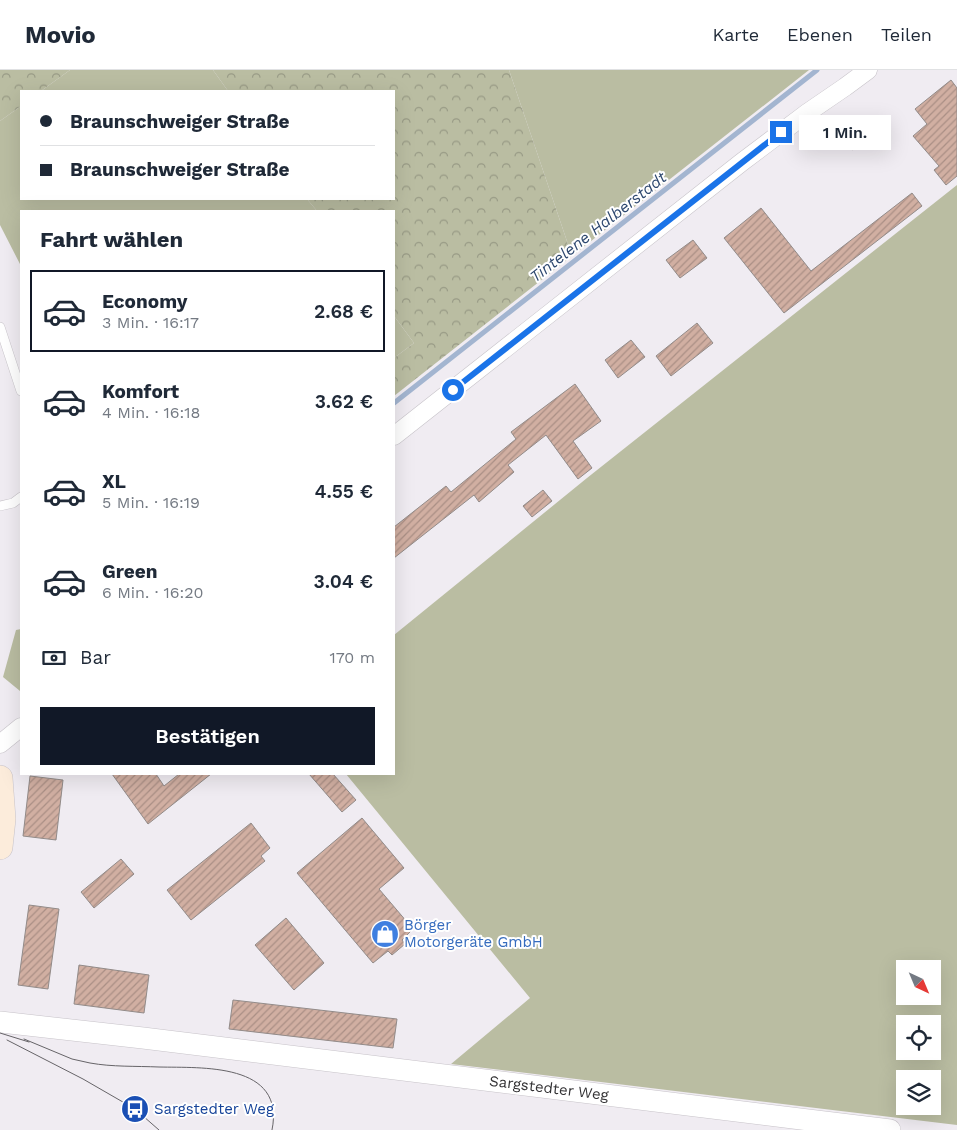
<!DOCTYPE html>
<html lang="de">
<head>
<meta charset="utf-8">
<style>
	body { margin:0; font-family:"Work Sans",sans-serif; background:#f2f2f3; color:#1f2937; height:100vh; display:flex; flex-direction:column; font-size:19px; white-space:nowrap }
	* { box-sizing:border-box; margin:0 }
	p { font-size:16px; color:#747a83 }
	.icon { flex:none; width:28px; height:28px; fill:none; stroke:currentColor; stroke-width:2; stroke-linecap:round; stroke-linejoin:round }
	.map { position:relative; flex:1; overflow:hidden }
	.panel { position:absolute; left:20px; top:140px; width:375px; height:565px; display:flex; flex-direction:column; background:#fff; border-radius:0px; box-shadow:0 5px 20px #0002 }
	.panel>* { flex:none }
	.hud { position:absolute; left:20px; top:20px; width:375px; height:110px; border-radius:0px; box-shadow:0 5px 20px #0002; display:grid; align-content:center; height:110px; padding:0 20px; background:#fff }
	.needle { width:32px; rotate:136deg }
	.controls { position:absolute; left:896px; top:890px; display:grid; gap:10px }
	.controls a { display:grid; place-items:center; width:45px; height:45px; border-radius:0px; background:#fff; box-shadow:0 5px 20px #0002; font-size:25px }
	.end { position:absolute; width:22px; height:22px; margin:-11px; border:6px solid #1a73e8; background:#fff; box-shadow:0 0 0 2px #fff }
	.from { border-radius:50% }
	.bubble { position:absolute; height:35px; border-radius:0px; background:#fff; box-shadow:0 5px 20px #0002; font-size:16px; font-weight:600; line-height:35px; text-align:center }
	.hud b { display:flex; align-items:center; gap:18px; height:48px; font-size:19px }
	.hud b+b { border-top:1px solid #e0e1e3 }
	.hud i { width:12px; height:12px; background:#1f2937 }
	ul { padding:0; list-style:none }
	li { display:flex; align-items:center; gap:15px; height:82px; margin:0 10px 8px; padding:0 10px; border:2px solid transparent; border-radius:0px }
	li div { flex:1 }
	li b { display:block; font-size:19px }
	li em { font-style:normal; font-weight:600 }
	li.current { border-color:#111827 }
	li>.icon { width:45px; height:45px; stroke-width:1.5 }
	h2 { padding:0 20px; font-size:22px; line-height:60px }
	.pay { display:flex; align-items:center; gap:12px; height:55px; padding:0 20px; font-size:19px }
	.pay p { margin-inline-start:auto }
	.primary-button { display:flex; gap:10px; margin-top:auto; padding:10px 20px }
	.primary-button a { flex:1; height:58px; border-radius:0px; background:#111827; color:#fff; font-size:20px; font-weight:600; line-height:58px; text-align:center }
	header { display:flex; align-items:center; gap:30px; box-sizing:border-box; height:70px; padding:0 25px; background:#fff; border-bottom:1px solid #e0e1e3 }
	header strong { font-size:24px }
	nav { display:flex; gap:28px; margin-inline-start:auto; font-size:18px }
	.map>svg:first-child { display:block }
</style>
</head>
<body>
<header>
<strong>Movio</strong>
<nav><a>Karte</a><a>Ebenen</a><a>Teilen</a></nav>
</header>
<div class="map">
<svg width="957" height="1060" viewBox="0 0 957 1060">
	<defs>
		<pattern id="forest-crowns" width="20" height="18" patternUnits="userSpaceOnUse" patternTransform="scale(1.25)"><rect width="20" height="18" fill="#babda2"/><path d="M2 6a3 3 0 1 1 6 0M12 15a3 3 0 1 1 6 0" fill="none" stroke="#989a85"/></pattern>
		<pattern id="building-hatch" width="6" height="6" patternUnits="userSpaceOnUse" patternTransform="scale(1.25)"><rect width="6" height="6" fill="#d1afa2"/><path d="M-1 1l2-2M0 6l6-6M5 7l2-2" fill="none" stroke="#aa8f85"/></pattern>
	</defs>
	<rect width="100%" height="100%" fill="#f0ecf2"/>
	<!-- green -->
	<path fill="#babda2" fill-rule="evenodd" d="M70,0H213L228,21H41Z
		M509,0H809L572,186Z
		M21,36V129H307L317,141H21V196L0,155V51Z
		M957,115V1055L451,994L530,928L346,704H394V565L587,408ZM905,899H932V926H905ZM905,954H932V981H905ZM905,1009H932V1036H905Z
		M394,246L414,273L394,288Z
		M21,559V619L20,621L3,607L16,560Z"/>
	<!-- forest -->
	<path fill="url(#forest-crowns)" d="M0,0H70L41,21H21V36L0,51Z
		M213,0H509L572,186L394,326V288L414,273L394,246V141H317L307,129H394V21H228Z"/>
	<g fill="none" stroke-linecap="round" stroke-linejoin="round">
		<!-- stream -->
		<path stroke="#a3b5d0" stroke-width="5" d="M394,333L817,0"/>
	</g>
	<!-- building -->
	<path fill="url(#building-hatch)" stroke="#928b89" d="M951,10L957,18V106L946,115L934,100L939,96L913,66L927,54L915,39Z
		M858,48L871,65L852,80L839,63Z
		M912,123L922,136L784,243L724,168L761,138L811,201Z
		M693,170L707,188L680,208L666,190Z
		M697,253L713,273L671,306L656,286Z
		M631,270L645,287L618,308L605,290Z
		M575,314L601,351L573,371L592,398L578,409L546,365L508,395L514,402L479,432L474,425L394,488V457L446,416L451,422L516,369L511,362Z
		M543,420L552,431L532,447L523,436Z
		M112,704H156L164,716L179,704H211L148,754Z
		M309,704H333L356,730L342,742Z
		M30,706L63,710L56,770L23,766Z
		M362,748L404,798L379,819L413,859L402,870L405,874L392,885L388,881L373,893L297,803Z
		M251,753L270,778L261,786L265,791L191,850L167,820Z
		M121,789L134,804L94,838L81,822Z
		M29,835L59,839L48,919L18,915Z
		M286,848L324,893L294,920L255,875Z
		M79,895L149,905L144,943L74,934Z
		M233,930L397,949L393,978L229,959Z"/>
	<g fill="none" stroke-linecap="round" stroke-linejoin="round">
		<!-- service casing -->
		<g stroke="#c7c3c9" stroke-width="10">
			<path id="service" d="M0,257L21,321
				M0,436L13,433L21,427"/>
		</g>
		<!-- minor casing -->
		<g stroke="#c7c3c9" stroke-width="19">
			<path id="minor" d="M394,366L742,92L807,43L845,17L868,0
				M0,674L21,657"/>
		</g>
		<!-- tertiary casing -->
		<g stroke="#c7c3c9" stroke-width="22">
			<path id="tertiary" d="M0,952L143,968L890,1060"/>
		</g>
		<!-- secondary casing -->
		<g stroke="#c7c3c9" stroke-width="26">
			<path id="secondary" d="M0,708L3,749L0,777"/>
		</g>
		<!-- service -->
		<use href="#service" stroke="#fff" stroke-width="9"/>
		<!-- minor -->
		<use href="#minor" stroke="#fff" stroke-width="18"/>
		<!-- tertiary -->
		<use href="#tertiary" stroke="#fff" stroke-width="21"/>
		<!-- secondary -->
		<use href="#secondary" stroke="#fcecdb" stroke-width="25"/>
		<!-- tram -->
		<path stroke="#666468" stroke-width="1" d="M0,963L29,972
			M24,969L72,989L90,993C112,997 136,996 159,997C201,998 286,992 272,1060
			M7,970L83,1009L135,1039L159,1060"/>
	</g>
	<g fill="none" stroke-linecap="round" stroke-linejoin="round">
		<!-- route -->
		<path stroke="#1a73e8" stroke-width="6" d="M453,320L781,62"/>
	</g>
	<!-- icons -->
	<defs>
		<g id="shop-disc" transform="scale(1.4375)"><circle r="9.5" fill="#3f7fe0" stroke="#fff"/><path d="M-5-2.5h2.3a2.7 3.5 0 0 1 5.4 0H5L5.5 6h-11ZM-1.5-2.5h3a1.5 2.3 0 0 0-3 0Z" fill="#fff"/></g>
		<g id="bus-disc" transform="scale(1.4375)"><circle r="9.5" fill="#1a4fb4" stroke="#fff"/><path d="M-5-6H5V4H4V6H2V4H-2V6H-4V4H-5ZM-3.5-4V0h7V-4ZM-3.5 1.2v1.5H-2V1.2ZM2 1.2v1.5H3.5V1.2Z" fill="#fff"/></g>
	</defs>
	<g fill-rule="evenodd">
		<use href="#shop-disc" x="385" y="864"/>
		<use href="#bus-disc" x="135" y="1039"/>
	</g>
	<g text-anchor="middle" dominant-baseline="central" stroke-width="4" stroke-linejoin="round" paint-order="stroke">
		<!-- shop labels -->
		<g font-size="15" fill="#366cbe" stroke="#fff" text-anchor="start">
			<text x="404" y="855">Börger<tspan x="404" dy="17">Motorgeräte GmbH</tspan></text>
		</g>
		<!-- street labels -->
		<g font-size="15" fill="#323133" stroke="#fff">
			<text transform="translate(549 1018) rotate(7)">Sargstedter Weg</text>
		</g>
		<!-- transit labels -->
		<g font-size="15" fill="#164399" stroke="#fff" text-anchor="start">
			<text x="154" y="1039">Sargstedter Weg</text>
		</g>
		<!-- water labels -->
		<g font-size="16" font-style="italic" fill="#2e486f" stroke="#fff">
			<text transform="translate(598 157) rotate(-38)">Tintelene Halberstadt</text>
		</g>
	</g>
</svg>
<div class="controls">
<a><svg class="needle" viewBox="-14 -14 28 28"><path d="M0-13l5 13h-10z" fill="#e53935"/><path d="M0 13l5-13h-10z" fill="#747a83"/></svg></a>
<a><svg class="icon" aria-label="locate" viewBox="0 0 24 24"><circle cx="12" cy="12" r="6"/><path d="M12 2v4M12 18v4M2 12h4M18 12h4"/></svg></a>
<a><svg class="icon" aria-label="layers" viewBox="0 0 24 24"><path d="M12 4l9 5-9 5-9-5zM3 14l9 5 9-5"/></svg></a>
</div>
<i class="end from" style="left:453px;top:320px"></i>
<i class="end" style="left:781px;top:62px"></i>
<div class="bubble" style="left:799px;top:45px;width:92px">1 Min.</div>
<div class="hud">
<b><i class="from"></i>Braunschweiger Straße</b>
<b><i></i>Braunschweiger Straße</b>
</div>
<section class="panel">
<h2>Fahrt wählen</h2>
<ul>
<li class="current"><svg class="icon" aria-label="car" viewBox="0 0 24 24"><path d="M5 17H2v-5l4-1 3-4h7l3 4 3 1v5h-3M9 17h6M6 11h13"/><circle cx="7" cy="17" r="2"/><circle cx="17" cy="17" r="2"/></svg><div><b>Economy</b><p>3 Min. · 16:17</p></div><em>2.68 €</em></li>
<li><svg class="icon" aria-label="car" viewBox="0 0 24 24"><path d="M5 17H2v-5l4-1 3-4h7l3 4 3 1v5h-3M9 17h6M6 11h13"/><circle cx="7" cy="17" r="2"/><circle cx="17" cy="17" r="2"/></svg><div><b>Komfort</b><p>4 Min. · 16:18</p></div><em>3.62 €</em></li>
<li><svg class="icon" aria-label="car" viewBox="0 0 24 24"><path d="M5 17H2v-5l4-1 3-4h7l3 4 3 1v5h-3M9 17h6M6 11h13"/><circle cx="7" cy="17" r="2"/><circle cx="17" cy="17" r="2"/></svg><div><b>XL</b><p>5 Min. · 16:19</p></div><em>4.55 €</em></li>
<li><svg class="icon" aria-label="car" viewBox="0 0 24 24"><path d="M5 17H2v-5l4-1 3-4h7l3 4 3 1v5h-3M9 17h6M6 11h13"/><circle cx="7" cy="17" r="2"/><circle cx="17" cy="17" r="2"/></svg><div><b>Green</b><p>6 Min. · 16:20</p></div><em>3.04 €</em></li>
</ul>
<div class="pay"><svg class="icon" aria-label="cash" viewBox="0 0 24 24"><path d="M3 7h18v10H3z"/><circle cx="12" cy="12" r="2"/></svg>Bar<p>170 m</p></div>
<div class="primary-button"><a>Bestätigen</a></div>
</section>
</div>
</body>
</html>
